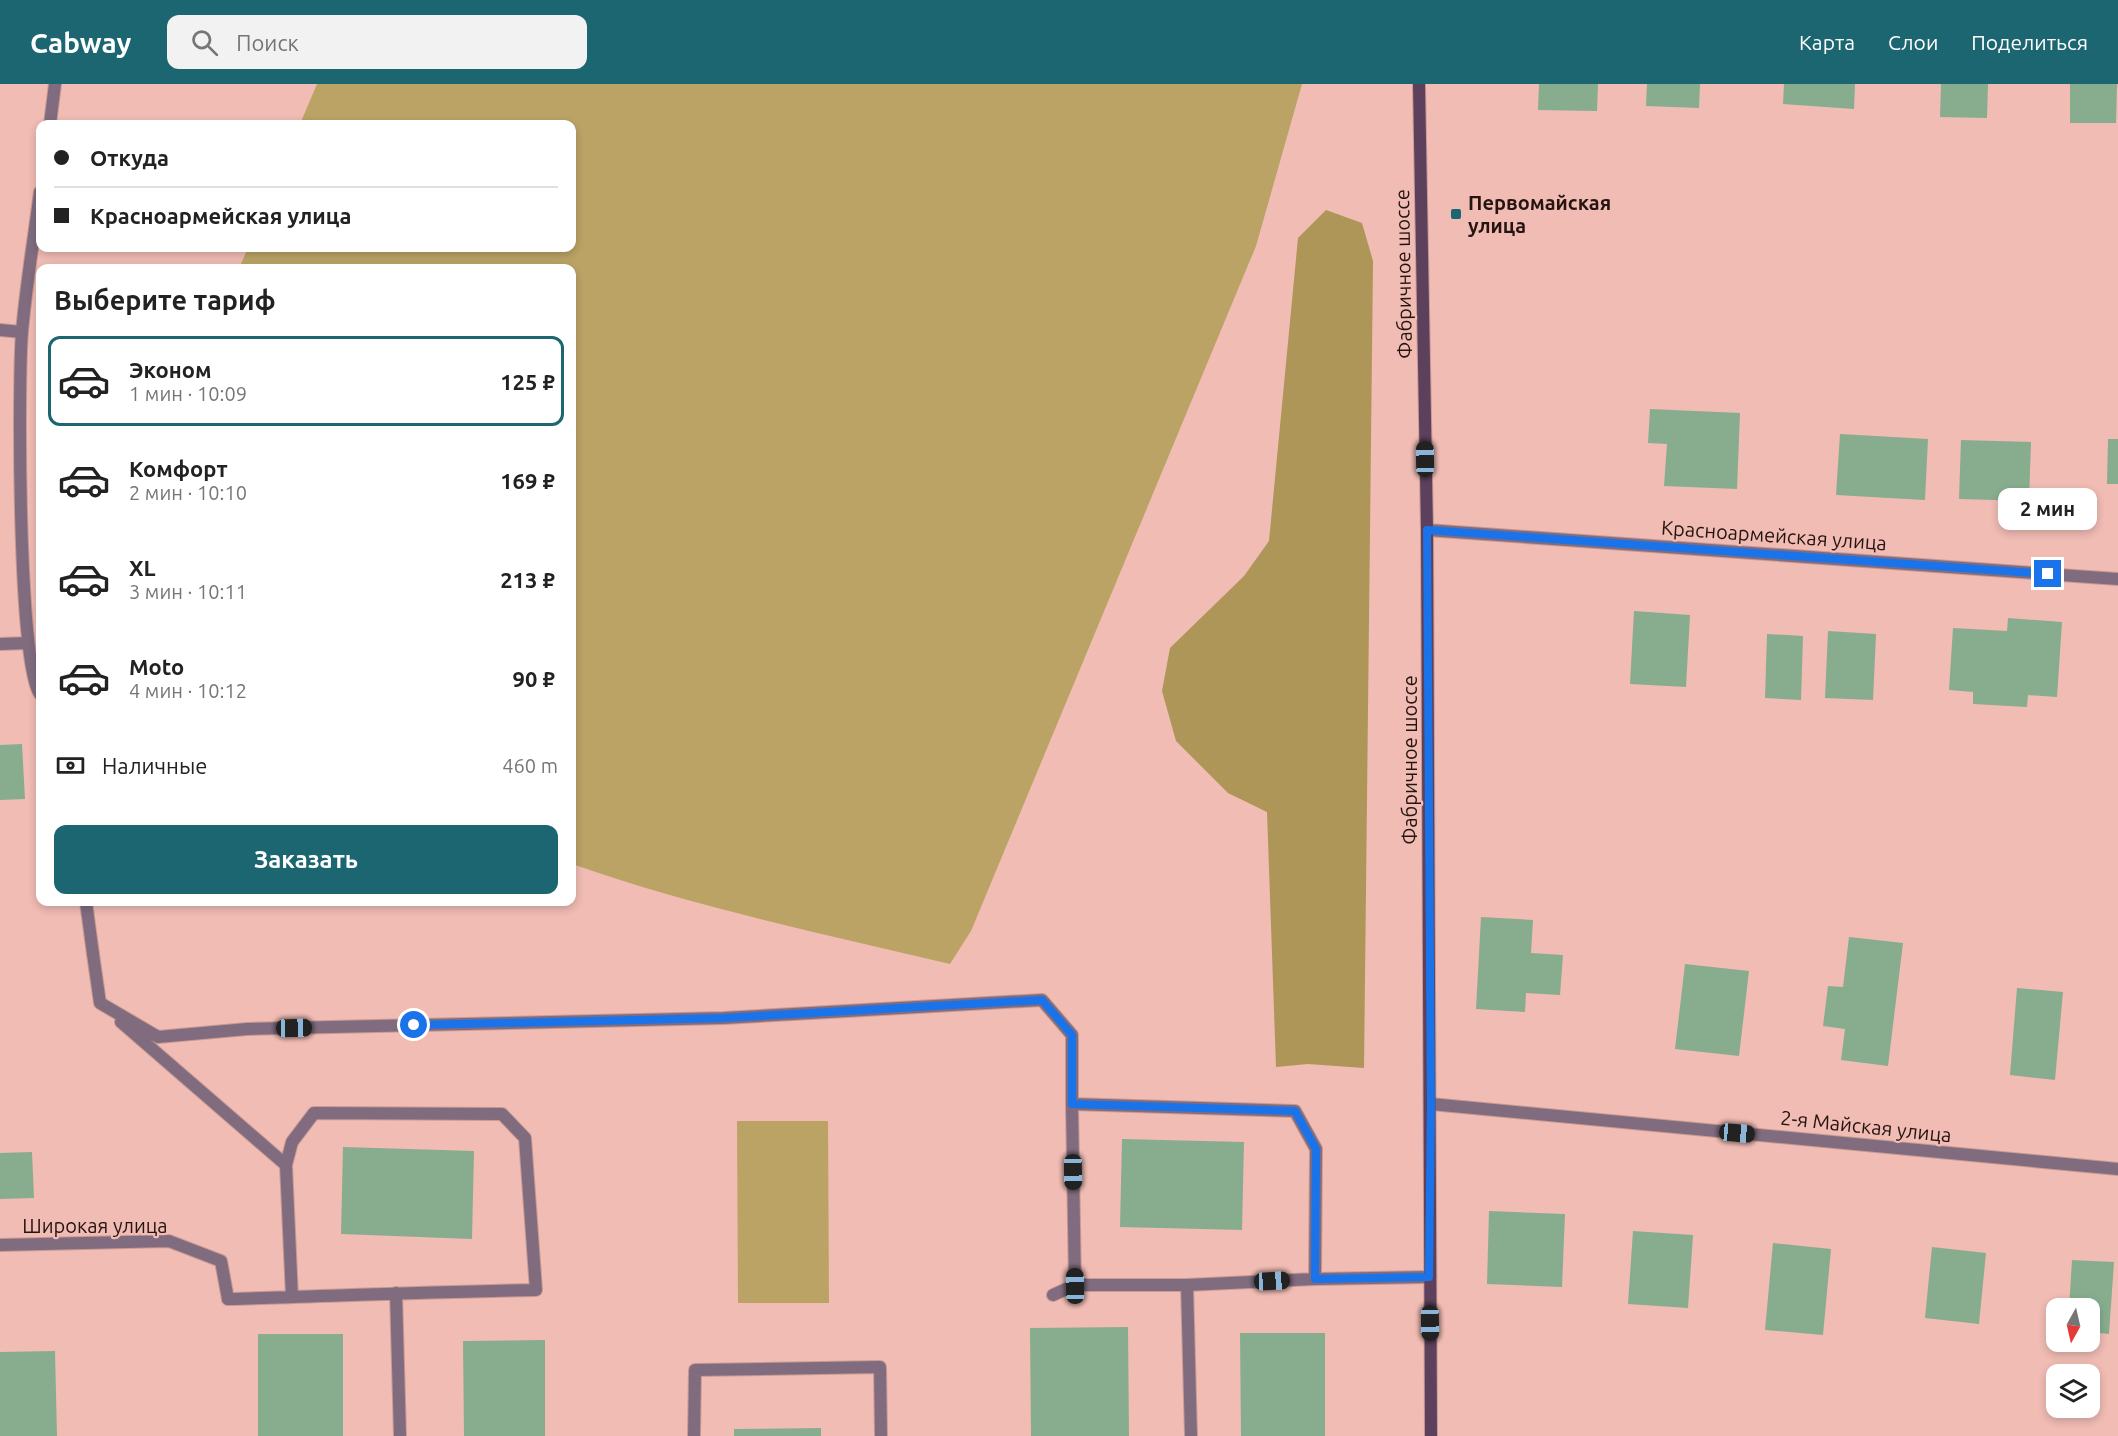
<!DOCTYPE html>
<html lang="ru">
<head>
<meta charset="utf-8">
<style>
	body { margin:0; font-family:Ubuntu,sans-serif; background:#f2f2f2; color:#222; height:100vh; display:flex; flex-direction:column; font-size:22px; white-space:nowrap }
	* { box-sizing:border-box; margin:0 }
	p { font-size:20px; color:#767676 }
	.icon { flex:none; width:33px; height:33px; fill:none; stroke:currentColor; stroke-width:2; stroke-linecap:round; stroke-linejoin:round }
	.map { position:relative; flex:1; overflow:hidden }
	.side { position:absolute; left:36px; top:180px; width:540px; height:642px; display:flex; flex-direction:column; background:#fff; border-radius:12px; box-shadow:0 3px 9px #0003 }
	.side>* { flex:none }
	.banner { position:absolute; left:36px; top:36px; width:540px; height:132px; border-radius:12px; box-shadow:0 3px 9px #0003; display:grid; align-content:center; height:132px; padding:0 18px; background:#fff }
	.needle { width:39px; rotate:188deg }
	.fabs { position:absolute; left:2046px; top:1214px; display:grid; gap:12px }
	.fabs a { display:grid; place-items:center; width:54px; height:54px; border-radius:12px; background:#fff; box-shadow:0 3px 9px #0003; font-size:30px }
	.end { position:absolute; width:27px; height:27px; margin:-14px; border:8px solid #1a73e8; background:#fff; box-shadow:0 0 0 3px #fff }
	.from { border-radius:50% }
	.bubble { position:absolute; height:42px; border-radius:12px; background:#fff; box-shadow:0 3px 9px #0003; font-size:20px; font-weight:700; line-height:42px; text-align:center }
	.car { position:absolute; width:18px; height:36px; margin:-18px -9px; border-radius:8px; box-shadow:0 0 4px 2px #0007; background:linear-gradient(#222 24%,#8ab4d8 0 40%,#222 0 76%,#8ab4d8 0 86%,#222 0) }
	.banner b { display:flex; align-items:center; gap:21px; height:57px; font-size:22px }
	.banner b+b { border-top:2px solid #e0e0e0 }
	.banner i { width:15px; height:15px; background:#222 }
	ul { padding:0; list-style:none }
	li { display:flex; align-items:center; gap:18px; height:90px; margin:0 12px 9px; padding:0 6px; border:3px solid transparent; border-radius:12px }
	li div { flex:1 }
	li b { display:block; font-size:22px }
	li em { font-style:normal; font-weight:700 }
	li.current { border-color:#1b6671 }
	li>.icon { width:54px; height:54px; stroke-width:1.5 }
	h2 { padding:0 18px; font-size:27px; line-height:72px }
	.pay { display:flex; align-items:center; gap:15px; height:66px; padding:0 18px; font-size:22px }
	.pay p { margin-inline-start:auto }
	.cta { display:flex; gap:12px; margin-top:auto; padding:12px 18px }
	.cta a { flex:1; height:69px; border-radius:12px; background:#1b6671; color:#fff; font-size:24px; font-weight:700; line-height:69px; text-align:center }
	header { display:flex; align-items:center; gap:36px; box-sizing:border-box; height:84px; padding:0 30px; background:#1b6671; color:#fff }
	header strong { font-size:28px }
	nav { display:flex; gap:33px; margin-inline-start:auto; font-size:21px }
	.search { width:420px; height:54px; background:#f2f2f2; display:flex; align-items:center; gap:15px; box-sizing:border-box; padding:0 21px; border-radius:12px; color:#767676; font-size:22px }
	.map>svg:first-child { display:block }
</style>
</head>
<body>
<header>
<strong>Cabway</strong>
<div class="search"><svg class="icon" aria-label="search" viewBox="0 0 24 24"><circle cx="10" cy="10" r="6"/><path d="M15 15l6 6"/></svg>Поиск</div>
<nav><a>Карта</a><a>Слои</a><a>Поделиться</a></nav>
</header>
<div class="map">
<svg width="2118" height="1352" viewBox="0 0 2118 1352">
	<rect width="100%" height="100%" fill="#f0bcb4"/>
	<!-- green -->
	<path fill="#bba365" d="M317,0H1302L1256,162L971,847L950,880C823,850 695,823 572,780V184H239L248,164H572V40H300Z
		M737,1037H828L829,1219H738Z"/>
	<!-- forest -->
	<path fill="#ad9658" d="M1326,126L1362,139L1373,177L1364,984L1308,980L1276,983L1267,728L1228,709L1176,657L1162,607L1170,564L1244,492L1269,457L1298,154Z"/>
	<!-- building -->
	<path fill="#87ad8e" d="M1539,0H1598L1597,27L1538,26Z
		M1647,0H1700L1699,24L1646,22Z
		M1784,0H1855L1854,25L1783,20Z
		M1941,0H1988L1987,34L1940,33Z
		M2070,0H2117L2116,39H2070Z
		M1650,325L1740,329L1737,405L1664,402L1667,360L1648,359Z
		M1840,350L1928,355L1925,416L1836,411Z
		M2108,355H2118V400H2107Z
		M1961,356L2031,358L2029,417L1959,415Z
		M1634,527L1690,531L1686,603L1630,600Z
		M2008,534L2062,538L2057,613L2028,611L2027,623L1973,620V608L1949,606L1953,544L2007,547Z
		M1828,547L1876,550L1873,616L1825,614Z
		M1767,550L1803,552L1801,616L1765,614Z
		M22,660L25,715L0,716V661Z
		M1481,833L1533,836L1531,869L1563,871L1560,911L1526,909L1525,928L1476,925Z
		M1849,853L1903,859L1888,982L1841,976L1845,945L1823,942L1828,902L1843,903Z
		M1685,880L1749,887L1739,972L1675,965Z
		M2017,904L2063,908L2055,996L2010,991Z
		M1122,1055L1244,1058L1242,1146L1120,1143Z
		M343,1063L474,1067L472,1155L341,1150Z
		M32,1068L34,1114L0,1115V1069Z
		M1489,1127L1565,1130L1562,1203L1487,1200Z
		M1633,1147L1693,1151L1688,1224L1628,1220Z
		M1773,1159L1831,1165L1823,1251L1765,1246Z
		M1932,1163L1986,1169L1979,1240L1925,1234Z
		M2072,1176L2114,1178L2109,1250L2090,1248V1224H2069Z
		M1128,1243L1129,1352H1031L1030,1244Z
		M1240,1249H1325V1352H1241Z
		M258,1250H343V1352H258Z
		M545,1256V1352H464L463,1257Z
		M55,1267L57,1352H0V1268Z
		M821,1344V1352H734V1345Z"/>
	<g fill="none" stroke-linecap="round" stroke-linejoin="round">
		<!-- lane casing -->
		<g stroke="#c89a93" stroke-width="14">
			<path id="lane" d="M0,246L22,248
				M93,870L100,919L158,953L247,945L724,934L1042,916L1072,951V1020L1295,1027L1316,1065L1315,1195
				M121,938L286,1081
				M1072,1020L1075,1201
				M1187,1201L1315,1195L1429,1193
				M396,1209L400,1352
				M1053,1211L1075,1201H1187L1191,1352
				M228,1215C331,1212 433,1208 536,1206L525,1054L502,1030L314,1029L292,1058L286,1081L292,1213
				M694,1352L695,1286L880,1283L881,1352"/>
		</g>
		<!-- street casing -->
		<g stroke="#c89a93" stroke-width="14">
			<path id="street" d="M50,40L55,0
				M40,108C34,154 26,201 22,248C18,298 18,581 40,610
				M1427,446L2118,495
				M0,560L28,559
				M86,818L93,870
				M1431,1020L2118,1085
				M0,1161L169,1157L221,1177L228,1215"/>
		</g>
		<!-- secondary casing -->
		<g stroke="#c89a93" stroke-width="14">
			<path id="secondary" d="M1419,0L1427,446L1431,1352"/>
		</g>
		<!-- lane -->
		<use href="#lane" stroke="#816c7f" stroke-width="12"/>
		<!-- street -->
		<use href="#street" stroke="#816c7f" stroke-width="12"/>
		<!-- secondary -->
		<use href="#secondary" stroke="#5d405b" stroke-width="12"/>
	</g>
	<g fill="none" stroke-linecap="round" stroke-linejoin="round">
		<!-- route -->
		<path stroke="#1a73e8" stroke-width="8" d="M414,941L724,934L1042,916L1072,951V1020L1295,1027L1316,1065L1315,1195L1429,1193L1431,1020L1427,446L2048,490"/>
	</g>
	<!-- markers -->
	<rect fill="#1b6671" stroke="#f0bcb4" stroke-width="2" x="1450" y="124" width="12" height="12" rx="3"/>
	<g text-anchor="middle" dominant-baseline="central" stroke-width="4.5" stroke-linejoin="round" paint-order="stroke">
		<!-- poi labels -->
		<g font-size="20" font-weight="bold" fill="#261411" stroke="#f0bcb4" text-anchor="start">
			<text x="1468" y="118">Первомайская<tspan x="1468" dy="23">улица</tspan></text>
		</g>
		<!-- street labels -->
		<g font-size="20" fill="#261411" stroke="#f0bcb4">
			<text transform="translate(1403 190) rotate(-91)">Фабричное шоссе</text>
			<text transform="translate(1774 451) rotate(4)">Красноармейская улица</text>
			<text transform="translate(1409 676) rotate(-90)">Фабричное шоссе</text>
			<text transform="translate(1866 1042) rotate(6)">2-я Майская улица</text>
			<text x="95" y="1141">Широкая улица</text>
		</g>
	</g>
</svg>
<div class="fabs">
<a><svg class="needle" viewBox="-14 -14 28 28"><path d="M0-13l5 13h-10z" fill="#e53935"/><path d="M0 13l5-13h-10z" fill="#767676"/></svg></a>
<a><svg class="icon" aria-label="layers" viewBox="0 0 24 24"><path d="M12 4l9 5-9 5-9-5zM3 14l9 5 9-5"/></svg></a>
</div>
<i class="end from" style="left:414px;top:941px"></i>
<i class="end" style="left:2048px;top:490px"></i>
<div class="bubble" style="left:1998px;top:404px;width:99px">2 мин</div>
<i class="car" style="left:1425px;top:375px;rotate:359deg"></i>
<i class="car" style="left:294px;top:944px;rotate:89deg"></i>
<i class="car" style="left:1737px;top:1049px;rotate:95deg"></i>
<i class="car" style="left:1073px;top:1088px;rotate:179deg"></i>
<i class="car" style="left:1272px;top:1197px;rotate:87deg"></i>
<i class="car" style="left:1075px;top:1202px;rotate:359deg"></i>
<i class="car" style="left:1430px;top:1239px;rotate:179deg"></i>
<div class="banner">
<b><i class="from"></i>Откуда</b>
<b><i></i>Красноармейская улица</b>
</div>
<section class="side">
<h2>Выберите тариф</h2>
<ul>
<li class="current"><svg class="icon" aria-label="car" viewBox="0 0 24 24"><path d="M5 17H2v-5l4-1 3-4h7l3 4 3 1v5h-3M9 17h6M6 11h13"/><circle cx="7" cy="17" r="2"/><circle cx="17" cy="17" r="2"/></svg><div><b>Эконом</b><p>1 мин · 10:09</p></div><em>125 ₽</em></li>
<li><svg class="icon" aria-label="car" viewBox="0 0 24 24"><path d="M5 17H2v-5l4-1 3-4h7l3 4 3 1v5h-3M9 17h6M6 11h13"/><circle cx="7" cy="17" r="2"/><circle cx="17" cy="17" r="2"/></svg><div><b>Комфорт</b><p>2 мин · 10:10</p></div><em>169 ₽</em></li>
<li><svg class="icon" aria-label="car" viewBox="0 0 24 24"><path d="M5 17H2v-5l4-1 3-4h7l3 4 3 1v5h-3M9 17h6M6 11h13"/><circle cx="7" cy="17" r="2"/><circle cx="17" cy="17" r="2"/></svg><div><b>XL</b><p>3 мин · 10:11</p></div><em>213 ₽</em></li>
<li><svg class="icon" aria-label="car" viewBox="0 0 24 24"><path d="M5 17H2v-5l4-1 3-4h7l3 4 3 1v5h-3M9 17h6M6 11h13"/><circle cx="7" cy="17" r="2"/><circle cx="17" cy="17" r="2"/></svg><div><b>Moto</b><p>4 мин · 10:12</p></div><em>90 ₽</em></li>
</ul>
<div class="pay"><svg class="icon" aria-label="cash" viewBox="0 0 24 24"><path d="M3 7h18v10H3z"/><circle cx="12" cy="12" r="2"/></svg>Наличные<p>460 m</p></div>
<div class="cta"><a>Заказать</a></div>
</section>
</div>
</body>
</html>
